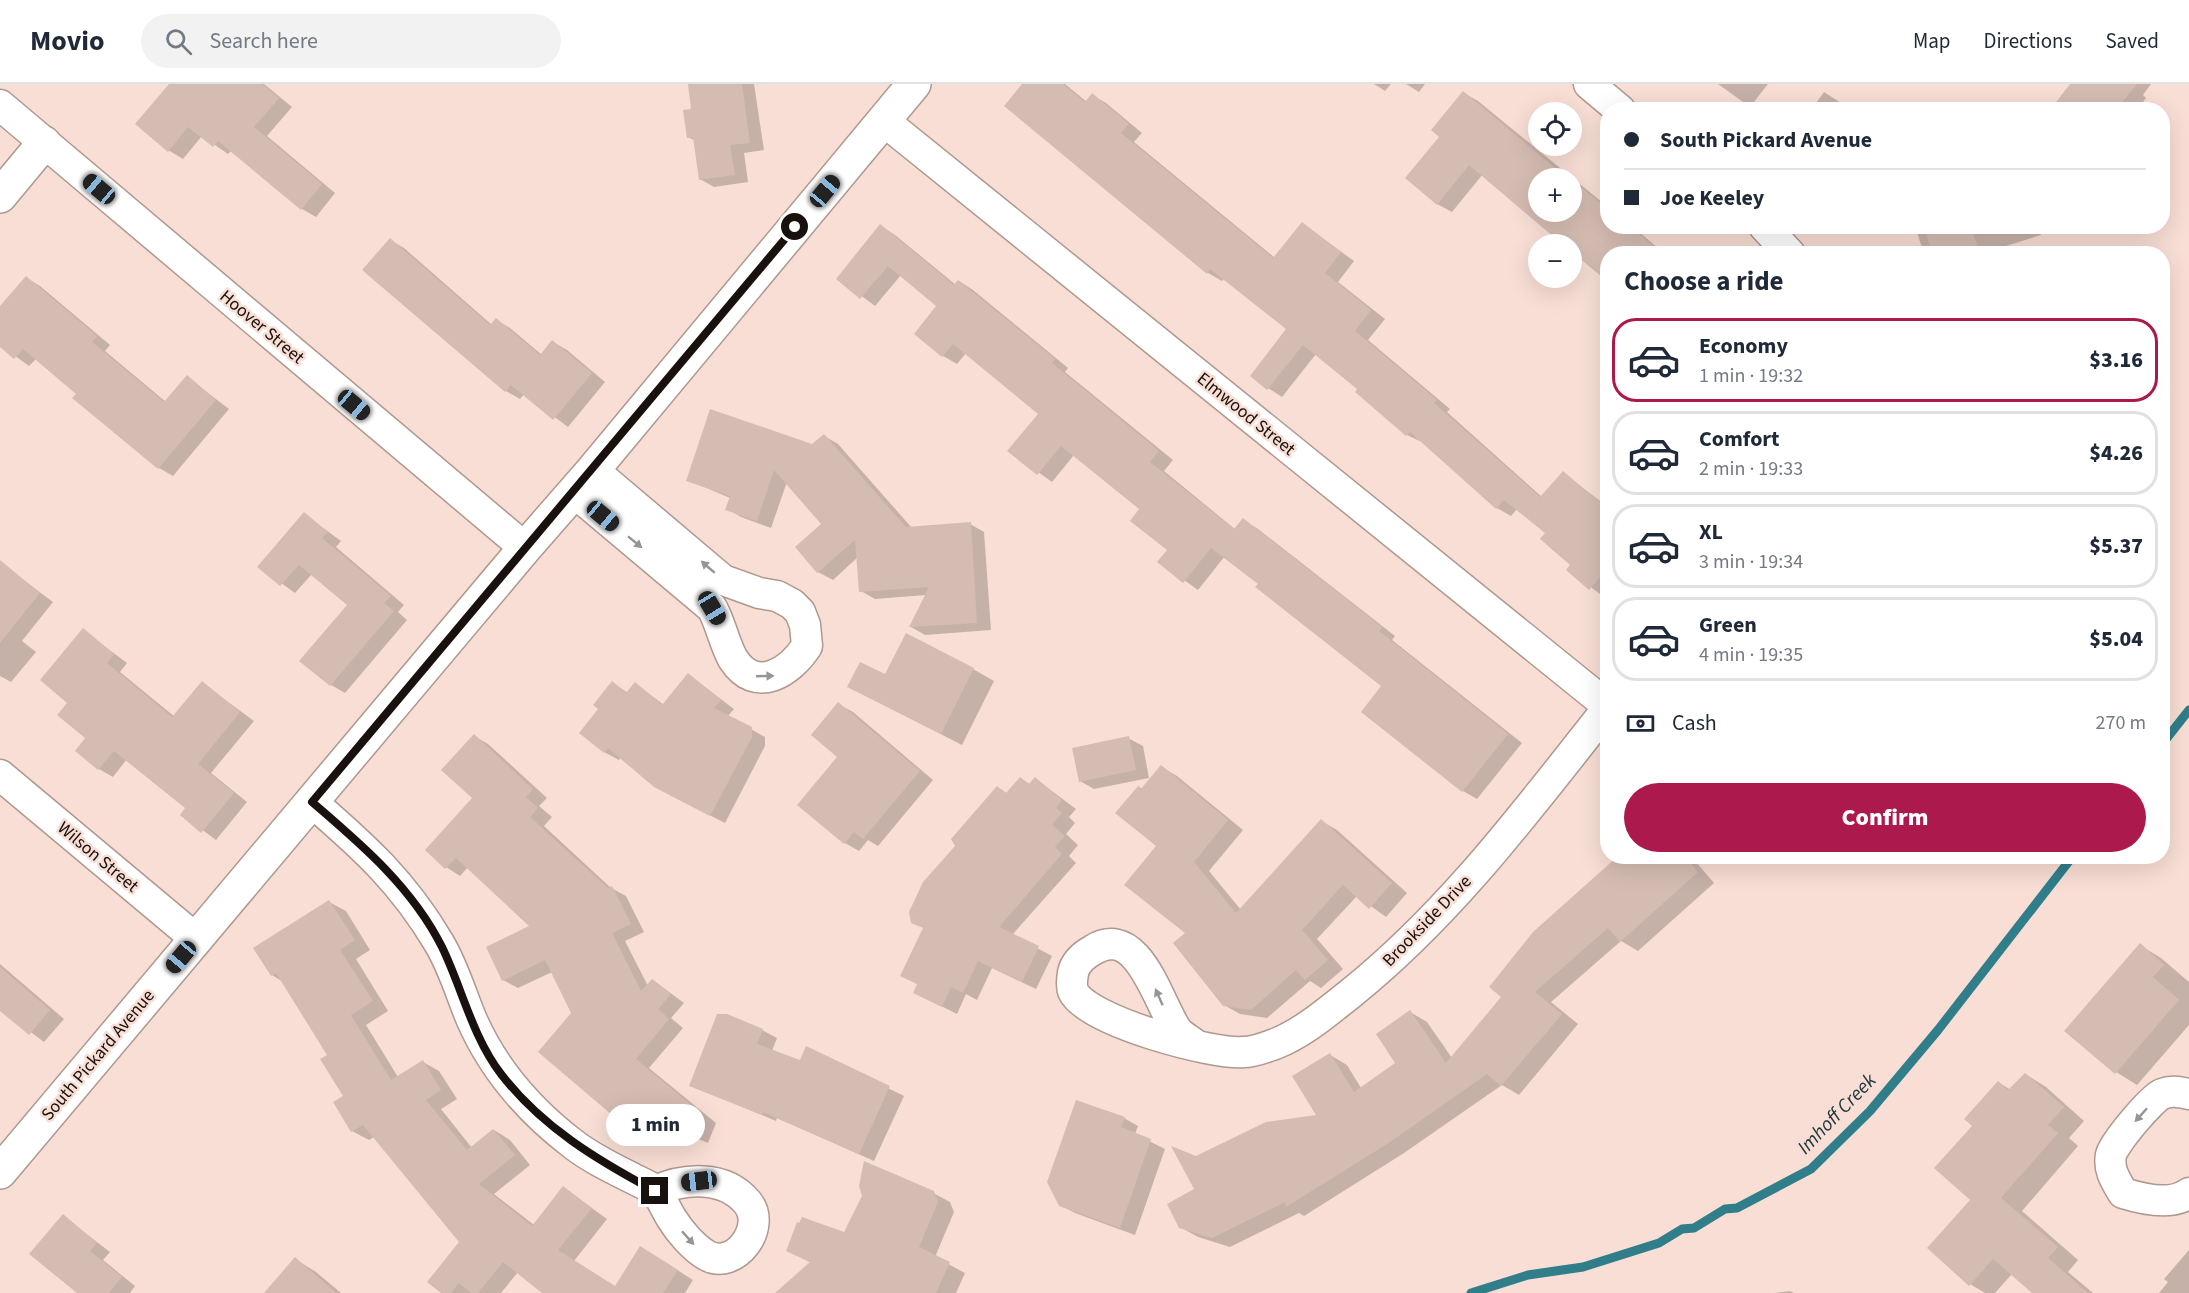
<!DOCTYPE html>
<html lang="en">
<head>
<meta charset="utf-8">
<style>
	body { margin:0; font-family:"Source Sans 3",sans-serif; background:#f2f2f3; color:#1f2937; height:100vh; display:flex; flex-direction:column; font-size:22px; white-space:nowrap }
	* { box-sizing:border-box; margin:0 }
	p { font-size:20px; color:#747a83 }
	.icon { flex:none; width:33px; height:33px; fill:none; stroke:currentColor; stroke-width:2; stroke-linecap:round; stroke-linejoin:round }
	.map { position:relative; flex:1; overflow:hidden }
	.side { position:absolute; left:1600px; top:162px; width:570px; height:618px; display:flex; flex-direction:column; background:#fff; border-radius:24px; box-shadow:0 6px 24px #0002 }
	.side>* { flex:none }
	.top-card { position:absolute; left:1600px; top:18px; width:570px; height:132px; border-radius:24px; box-shadow:0 6px 24px #0002; display:grid; align-content:center; height:132px; padding:0 24px; background:#fff }
	.controls { position:absolute; left:1528px; top:18px; display:grid; gap:12px }
	.controls a { display:grid; place-items:center; width:54px; height:54px; border-radius:50%; background:#fff; box-shadow:0 6px 24px #0002; font-size:30px }
	.end { position:absolute; width:27px; height:27px; margin:-14px; border:8px solid #19110d; background:#fff; box-shadow:0 0 0 3px #fff }
	.from { border-radius:50% }
	.bubble { position:absolute; height:42px; border-radius:21px; background:#fff; box-shadow:0 6px 24px #0002; font-size:20px; font-weight:800; line-height:42px; text-align:center }
	.car { position:absolute; width:18px; height:36px; margin:-18px -9px; border-radius:8px; box-shadow:0 0 4px 2px #0007; background:linear-gradient(#222 24%,#8ab4d8 0 40%,#222 0 76%,#8ab4d8 0 86%,#222 0) }
	.top-card b { display:flex; align-items:center; gap:21px; height:57px; font-size:22px }
	.top-card b+b { border-top:2px solid #e0e1e3 }
	.top-card i { width:15px; height:15px; background:#1f2937 }
	ul { padding:0; list-style:none }
	li { display:flex; align-items:center; gap:18px; height:84px; margin:0 12px 9px; padding:0 12px; border:3px solid #e0e1e3; border-radius:24px }
	li div { flex:1 }
	li b { display:block; font-size:22px }
	li em { font-style:normal; font-weight:800 }
	li.active { border-color:#ab194d }
	li>.icon { width:54px; height:54px; stroke-width:1.5 }
	h2 { padding:0 24px; font-size:27px; line-height:72px }
	.pay { display:flex; align-items:center; gap:15px; height:66px; padding:0 24px; font-size:22px }
	.pay p { margin-inline-start:auto }
	.primary-button { display:flex; gap:12px; margin-top:auto; padding:12px 24px }
	.primary-button a { flex:1; height:69px; border-radius:36px; background:#ab194d; color:#fff; font-size:24px; font-weight:800; line-height:69px; text-align:center }
	header { display:flex; align-items:center; gap:36px; box-sizing:border-box; height:84px; padding:0 30px; background:#fff; border-bottom:2px solid #e0e1e3 }
	header strong { font-size:28px }
	nav { display:flex; gap:33px; margin-inline-start:auto; font-size:21px }
	.search { width:420px; height:54px; background:#f2f2f3; display:flex; align-items:center; gap:15px; box-sizing:border-box; padding:0 21px; border-radius:33px; color:#747a83; font-size:22px }
	.map>svg:first-child { display:block }
</style>
</head>
<body>
<header>
<strong>Movio</strong>
<div class="search"><svg class="icon" aria-label="search" viewBox="0 0 24 24"><circle cx="10" cy="10" r="6"/><path d="M15 15l6 6"/></svg>Search here</div>
<nav><a>Map</a><a>Directions</a><a>Saved</a></nav>
</header>
<div class="map">
<svg width="2189" height="1209" viewBox="0 0 2189 1209">
	<rect width="100%" height="100%" fill="#f8ded4"/>
	<!-- shadow -->
	<path fill="#0003" fill-rule="evenodd" d="M171,0H264L292,23L267,52L335,109L316,133L302,125L232,66L228,70L202,52L183,75L168,66Z
		M689,0H754L764,66L744,69L748,98L714,103L700,95L694,56L688,53L693,26Z
		M1024,0H1065L1087,18L1092,11L1106,19L1142,49L1134,58L1275,174L1303,140L1354,177L1338,198L1385,235L1368,256L1450,325L1447,328L1542,413L1563,389L1608,423V508L1604,513L1568,486L1572,481L1547,449L1517,425L1511,432L1497,424L1422,358L1407,351L1359,305L1316,270L1282,313L1268,304L1288,245L1224,194L1222,197L1208,189Z
		M1374,0H1391L1385,7Z
		M1406,0H1425L1419,8Z
		M1718,0H1768L1750,23Z
		M2072,0H2151L2143,11L2146,14L2137,26H2052Z
		M1824,8L1838,17L1850,26H1811Z
		M1464,9L1478,17L1608,123V142H1632L1665,170H1608V195L1572,165V160H1566L1483,90L1452,128L1437,120L1441,53ZM1539,94H1572V128H1539Z
		M881,142L895,151L956,201L959,197L973,206L1068,284L1065,288L1173,376L1164,387L1236,446L1243,436L1258,445L1395,552L1392,556L1522,659L1477,715L1463,707L1383,602L1225,472L1198,506L1159,478L1169,466L1142,425L1074,371L1052,398L1009,367L1040,329L966,269L957,280L943,272L938,222L901,191L875,222L838,194Z
		M1915,142H2038L2041,151L1990,167L1991,170H1934L1921,161Z
		M390,156L404,164L492,241L496,236L510,244L542,271L553,258L567,266L605,298L568,343L524,310L520,315L506,307Z
		M26,194L40,202L110,261L105,267L166,318L187,293L229,325L173,392L159,384L37,274L29,282L0,261V224Z
		M824,352L838,360L912,444L970,440L984,448L991,546L925,551L911,543L926,511L875,515L861,507L858,473L833,496L818,488L823,440L787,398L771,444L741,433L727,425L730,414L688,396L812,362Z
		M304,430L341,457L336,463L404,521L398,528L407,536L345,609L331,601L349,521L312,490L295,509L259,483Z
		M10,486L53,518L22,557L36,568L11,598L0,592V498Z
		M83,546L127,579L120,588L175,633L202,599L254,637L211,689L247,718L216,756L182,731L187,724L127,675L113,693L99,685L88,654L70,619Z
		M973,585L994,597L962,661L870,614Z
		M689,591L734,625L728,632L765,653V662L725,739L670,711L621,673L619,676L604,668L600,625L613,599L628,609L636,600L664,621Z
		M838,620L853,628L933,696L878,762L868,756L859,767L845,759Z
		M474,652L488,660L547,714L539,722L552,733L544,742L611,804L626,812L644,848L625,857L648,902L653,896L684,919L671,934L683,944L649,984L716,1039L708,1059L660,1039L647,1055L633,1047L552,888L518,904L503,896L532,842L468,783L460,792L446,783L474,714Z
		M1128,654L1143,662L1149,694L1094,705L1080,697Z
		M1161,683L1177,692L1243,746L1209,787L1241,826L1321,737L1337,746L1407,809L1386,833L1357,812L1317,855L1343,885L1321,904L1310,897L1267,934L1240,930L1224,921L1187,849L1158,762L1117,729L1139,703L1143,705Z
		M1020,695L1030,700L1036,695L1076,725L1069,733L1075,739L1066,750L1078,761L1069,772L1076,779L1012,851L1052,872L1036,905L992,884L977,916L966,910L957,930L929,916L924,845L957,762L997,703L1008,710Z
		M1621,772H1691L1714,799L1638,867L1621,857L1551,918L1578,940L1519,1011L1502,1001L1404,1069L1304,1132L1299,1129L1230,1163L1198,1153L1180,1143L1196,1106V1074L1318,1032L1330,971L1347,981L1361,1004L1397,980L1410,928L1427,938L1452,974Z
		M329,818L346,827L370,866L356,875L388,927L366,941L398,993L423,978L439,987L457,1015L441,1025L472,1064L494,1046L510,1056L530,1081L494,1110L534,1141L564,1104L607,1135L574,1177L616,1203L657,1173L693,1196L685,1209H544L518,1188L501,1209H443L461,1158L374,1053L369,1056L352,1047L345,1013L329,971L283,898L272,891Z
		M2140,861L2161,874L2189,898V941L2137,1001L2116,988Z
		M0,880L64,935L44,958L0,925Z
		M762,946L777,954L772,967L801,978L807,964L904,1012L874,1077L777,1034L776,1037L691,1001Z
		M2025,990L2046,1003L2084,1037L2069,1054L2078,1062L2022,1127L2078,1176L2068,1188L2093,1209H2034L2012,1190L1995,1209H1985L1970,1200L1974,1042L1998,998L2011,1006Z
		M1124,1034L1138,1042L1135,1050L1165,1065L1135,1151L1075,1129L1060,1121Z
		M933,1109L950,1118L954,1128L935,1173L965,1189L956,1209H777L811,1179L788,1166L845,1150Z
		M63,1132L110,1168L103,1176L135,1202L130,1209H79Z
		M2189,1166V1209H2159L2168,1198L2164,1195Z
		M295,1175L316,1188L341,1209H266Z
		M1790,1207L1794,1209H1775Z"/>
	<g fill="none" stroke-linecap="round" stroke-linejoin="round">
		<!-- stream -->
		<path stroke="#2f7e8a" stroke-width="9" d="M2163,659L2189,626
			M1471,1209L1528,1191L1583,1183L1659,1159L1682,1145L1694,1144L1725,1125L1737,1124L1811,1085L1870,1027L1938,946L2073,772"/>
	</g>
	<!-- building -->
	<path fill="#d5bcb2" d="M169,0H262L279,14L254,43L322,100L301,126L218,57L213,63L188,43L168,68L135,40Z
		M688,0H742L750,59L730,61L735,91L699,96L693,53L687,54L683,26L691,25Z
		M1022,0H1063L1085,18L1092,9L1129,40L1121,49L1273,174L1302,138L1341,168L1325,189L1371,226L1355,247L1437,316L1434,319L1540,413L1563,387L1608,425V484L1589,506L1566,486L1570,481L1540,455L1545,449L1504,416L1496,425L1410,348L1406,352L1355,308L1357,305L1303,261L1267,306L1250,292L1286,245L1210,185L1207,190L1004,22Z
		M2070,0H2137L2116,26H2050Z
		M1463,7L1567,94H1539V128H1572V96L1608,125V142H1629L1663,170H1608V198L1572,168V160H1562L1469,81L1437,121L1405,94L1439,53L1431,46Z
		M880,140L954,201L958,196L1055,275L1052,279L1159,367L1150,378L1234,445L1243,434L1382,543L1379,547L1508,650L1462,708L1361,628L1381,602L1255,503L1258,500L1211,464L1183,499L1157,478L1167,466L1130,437L1139,425L1061,362L1037,391L1007,367L1038,330L953,260L942,273L914,250L936,222L888,182L860,215L836,195Z
		M1924,142H1971L1980,170H1932Z
		M390,154L490,241L496,234L540,271L552,256L592,289L553,336L511,301L505,308L362,186Z
		M26,192L97,252L92,258L164,318L187,291L216,316L158,385L72,314L76,310L23,265L14,275L0,263V222Z
		M710,325L812,360L824,350L906,443L971,438L977,539L909,543L929,503L859,508L855,456L817,489L795,463L821,440L774,386L757,437L725,426L730,412L686,397Z
		M304,428L328,448L322,454L391,512L384,519L394,527L330,602L299,577L347,521L299,481L280,502L257,483Z
		M0,476L40,509L0,559Z
		M83,544L114,570L107,579L172,633L202,597L240,628L198,680L234,709L201,749L180,731L185,724L114,667L98,686L75,667L85,654L57,631L67,619L40,596Z
		M906,549L974,584L941,650L847,603L860,578L885,590Z
		M688,589L721,616L714,624L752,643V653L710,732L654,703L608,664L604,669L579,649L598,625L593,621L612,597L626,609L635,598L662,621Z
		M838,618L920,687L863,755L854,748L844,760L797,721L837,673L811,651Z
		M474,650L533,705L526,713L538,724L530,733L608,804L612,802L631,840L612,849L641,907L652,895L671,910L658,925L669,935L636,975L702,1030L693,1052L645,1032L632,1048L538,968L571,929L545,876L502,897L486,863L529,842L456,774L445,785L425,766L472,714L441,686Z
		M1129,652L1136,686L1079,698L1072,664Z
		M1161,681L1228,736L1194,778L1236,829L1321,735L1392,799L1369,825L1343,801L1302,846L1328,876L1305,896L1296,886L1251,926L1223,922L1173,859L1185,849L1124,801L1156,762L1115,729L1139,701L1140,706Z
		M1020,693L1029,700L1035,693L1062,716L1056,724L1062,729L1052,741L1065,752L1055,763L1062,770L999,843L1039,862L1022,898L978,877L963,909L951,903L942,923L913,909L917,900L900,892L923,844L911,839L909,828L923,798L955,762L951,755L997,702L1006,709Z
		M1618,772H1684L1698,788L1620,858L1608,844L1535,908L1562,930L1501,1002L1487,990L1387,1060L1286,1123L1285,1118L1212,1154L1179,1144L1167,1120L1194,1105L1171,1062L1196,1072L1266,1038L1316,1031L1292,992L1330,969L1354,1008L1395,979L1376,950L1410,926L1446,979L1501,913L1489,903L1533,848Z
		M329,816L355,856L340,866L373,917L351,931L391,996L423,976L441,1006L426,1016L467,1066L493,1045L515,1071L479,1100L532,1142L563,1102L592,1124L558,1166L615,1202L640,1162L678,1186L663,1209H542L503,1178L478,1209H471L459,1199L451,1209H441L427,1198L459,1158L363,1041L351,1048L333,1018L343,1012L320,975L327,971L276,889L271,892L253,864Z
		M2140,859L2164,881L2153,893L2179,916L2115,990L2064,947Z
		M0,883L50,926L29,951L0,927Z
		M717,930H727L763,945L757,960L800,976L806,962L890,1002L859,1070L763,1028L762,1031L689,1002Z
		M2025,989L2064,1023L2048,1041L2058,1049L2001,1114L2058,1163L2048,1174L2088,1209H2032L1993,1175L1969,1202L1927,1164L1970,1116L1934,1084L1972,1042L1964,1035L1998,997L2008,1006Z
		M1076,1016L1125,1033L1121,1043L1151,1055L1120,1144L1059,1122L1047,1098Z
		M864,1077L934,1107L938,1118L919,1163L950,1178L936,1209H775L810,1178L786,1167L797,1138L799,1139L802,1133L844,1148L862,1112L859,1102Z
		M63,1130L97,1159L90,1167L122,1193L109,1209H77L29,1170Z
		M295,1173L336,1209H264Z"/>
	<g fill="none" stroke-linecap="round" stroke-linejoin="round">
		<!-- minor casing -->
		<g stroke="#af988e" stroke-width="33">
			<path id="minor" d="M1589,0L1620,26
				M0,21L525,464
				M884,37L1608,622
				M1764,142L1790,170
				M574,408L712,524C721,540 724,559 733,575C756,611 790,588 807,562L805,541L800,528L792,520L777,512L759,509L723,496L593,386
				M0,691L196,855
				M312,718C365,764 403,798 439,859C453,882 461,910 471,934C493,985 530,1027 573,1060C591,1074 612,1084 632,1094C639,1098 650,1102 656,1107C662,1115 666,1126 672,1135C680,1148 693,1163 706,1171C735,1188 768,1142 747,1118C724,1091 685,1094 655,1107
				M1193,959C1188,955 1180,951 1176,945C1158,918 1138,838 1093,866C1084,871 1075,879 1073,889C1072,895 1071,901 1073,907C1086,937 1213,971 1244,968C1254,968 1266,963 1275,960C1303,949 1327,928 1350,910C1451,829 1528,725 1608,624
				M2189,1010C2179,1008 2172,1006 2162,1010C2152,1014 2113,1060 2111,1071C2108,1086 2116,1097 2123,1109C2142,1115 2172,1122 2189,1109"/>
		</g>
		<!-- tertiary casing -->
		<g stroke="#af988e" stroke-width="36">
			<path id="tertiary" d="M0,112L44,59
				M0,1088L525,464L593,386L914,0"/>
		</g>
		<!-- minor -->
		<use href="#minor" stroke="#fff" stroke-width="30"/>
		<!-- tertiary -->
		<use href="#tertiary" stroke="#fff" stroke-width="33"/>
	</g>
	<!-- one-way arrows -->
	<defs><path id="oneway-solid" d="M-6-.8H1V-3.2L6.5 0L1 3.2V.8H-6Z" transform="scale(1.5)"/></defs>
	<g fill="#989492">
		<use href="#oneway-solid" transform="translate(635 458) rotate(39)"/>
		<use href="#oneway-solid" transform="translate(708 483) rotate(-139)"/>
		<use href="#oneway-solid" transform="translate(765 592) rotate(-2)"/>
		<use href="#oneway-solid" transform="translate(1159 913) rotate(-114)"/>
		<use href="#oneway-solid" transform="translate(2141 1031) rotate(132)"/>
		<use href="#oneway-solid" transform="translate(688 1154) rotate(48)"/>
	</g>
	<g fill="none" stroke-linecap="round" stroke-linejoin="round">
		<!-- route -->
		<path stroke="#19110d" stroke-width="8" d="M655,1107C597,1076 542,1043 501,990C472,952 462,904 442,863C412,803 361,760 312,718L795,143"/>
	</g>
	<g text-anchor="middle" dominant-baseline="central" stroke-width="5" stroke-linejoin="round" paint-order="stroke">
		<!-- street labels -->
		<g font-size="18" fill="#19110d" stroke="#f8ded4">
			<text transform="translate(262 243) rotate(40)">Hoover Street</text>
			<text transform="translate(1246 330) rotate(39)">Elmwood Street</text>
			<text transform="translate(98 773) rotate(40)">Wilson Street</text>
			<text transform="translate(1427 837) rotate(-46)">Brookside Drive</text>
			<text transform="translate(98 971) rotate(-50)">South Pickard Avenue</text>
		</g>
		<!-- water labels -->
		<g font-size="20" font-style="italic" fill="#20393d" stroke="#f8ded4">
			<text transform="translate(1837 1030) rotate(-46)">Imhoff Creek</text>
		</g>
	</g>
</svg>
<div class="controls">
<a><svg class="icon" aria-label="locate" viewBox="0 0 24 24"><circle cx="12" cy="12" r="6"/><path d="M12 2v4M12 18v4M2 12h4M18 12h4"/></svg></a>
<a>+</a>
<a>−</a>
</div>
<i class="end from" style="left:795px;top:143px"></i>
<i class="end" style="left:655px;top:1107px"></i>
<div class="bubble" style="left:606px;top:1020px;width:99px">1 min</div>
<i class="car" style="left:99px;top:105px;rotate:310deg"></i>
<i class="car" style="left:825px;top:107px;rotate:40deg"></i>
<i class="car" style="left:354px;top:321px;rotate:130deg"></i>
<i class="car" style="left:603px;top:432px;rotate:130deg"></i>
<i class="car" style="left:712px;top:524px;rotate:149deg"></i>
<i class="car" style="left:181px;top:873px;rotate:220deg"></i>
<i class="car" style="left:699px;top:1097px;rotate:263deg"></i>
<div class="top-card">
<b><i class="from"></i>South Pickard Avenue</b>
<b><i></i>Joe Keeley</b>
</div>
<section class="side">
<h2>Choose a ride</h2>
<ul>
<li class="active"><svg class="icon" aria-label="car" viewBox="0 0 24 24"><path d="M5 17H2v-5l4-1 3-4h7l3 4 3 1v5h-3M9 17h6M6 11h13"/><circle cx="7" cy="17" r="2"/><circle cx="17" cy="17" r="2"/></svg><div><b>Economy</b><p>1 min · 19:32</p></div><em>$3.16</em></li>
<li><svg class="icon" aria-label="car" viewBox="0 0 24 24"><path d="M5 17H2v-5l4-1 3-4h7l3 4 3 1v5h-3M9 17h6M6 11h13"/><circle cx="7" cy="17" r="2"/><circle cx="17" cy="17" r="2"/></svg><div><b>Comfort</b><p>2 min · 19:33</p></div><em>$4.26</em></li>
<li><svg class="icon" aria-label="car" viewBox="0 0 24 24"><path d="M5 17H2v-5l4-1 3-4h7l3 4 3 1v5h-3M9 17h6M6 11h13"/><circle cx="7" cy="17" r="2"/><circle cx="17" cy="17" r="2"/></svg><div><b>XL</b><p>3 min · 19:34</p></div><em>$5.37</em></li>
<li><svg class="icon" aria-label="car" viewBox="0 0 24 24"><path d="M5 17H2v-5l4-1 3-4h7l3 4 3 1v5h-3M9 17h6M6 11h13"/><circle cx="7" cy="17" r="2"/><circle cx="17" cy="17" r="2"/></svg><div><b>Green</b><p>4 min · 19:35</p></div><em>$5.04</em></li>
</ul>
<div class="pay"><svg class="icon" aria-label="cash" viewBox="0 0 24 24"><path d="M3 7h18v10H3z"/><circle cx="12" cy="12" r="2"/></svg>Cash<p>270 m</p></div>
<div class="primary-button"><a>Confirm</a></div>
</section>
</div>
</body>
</html>
